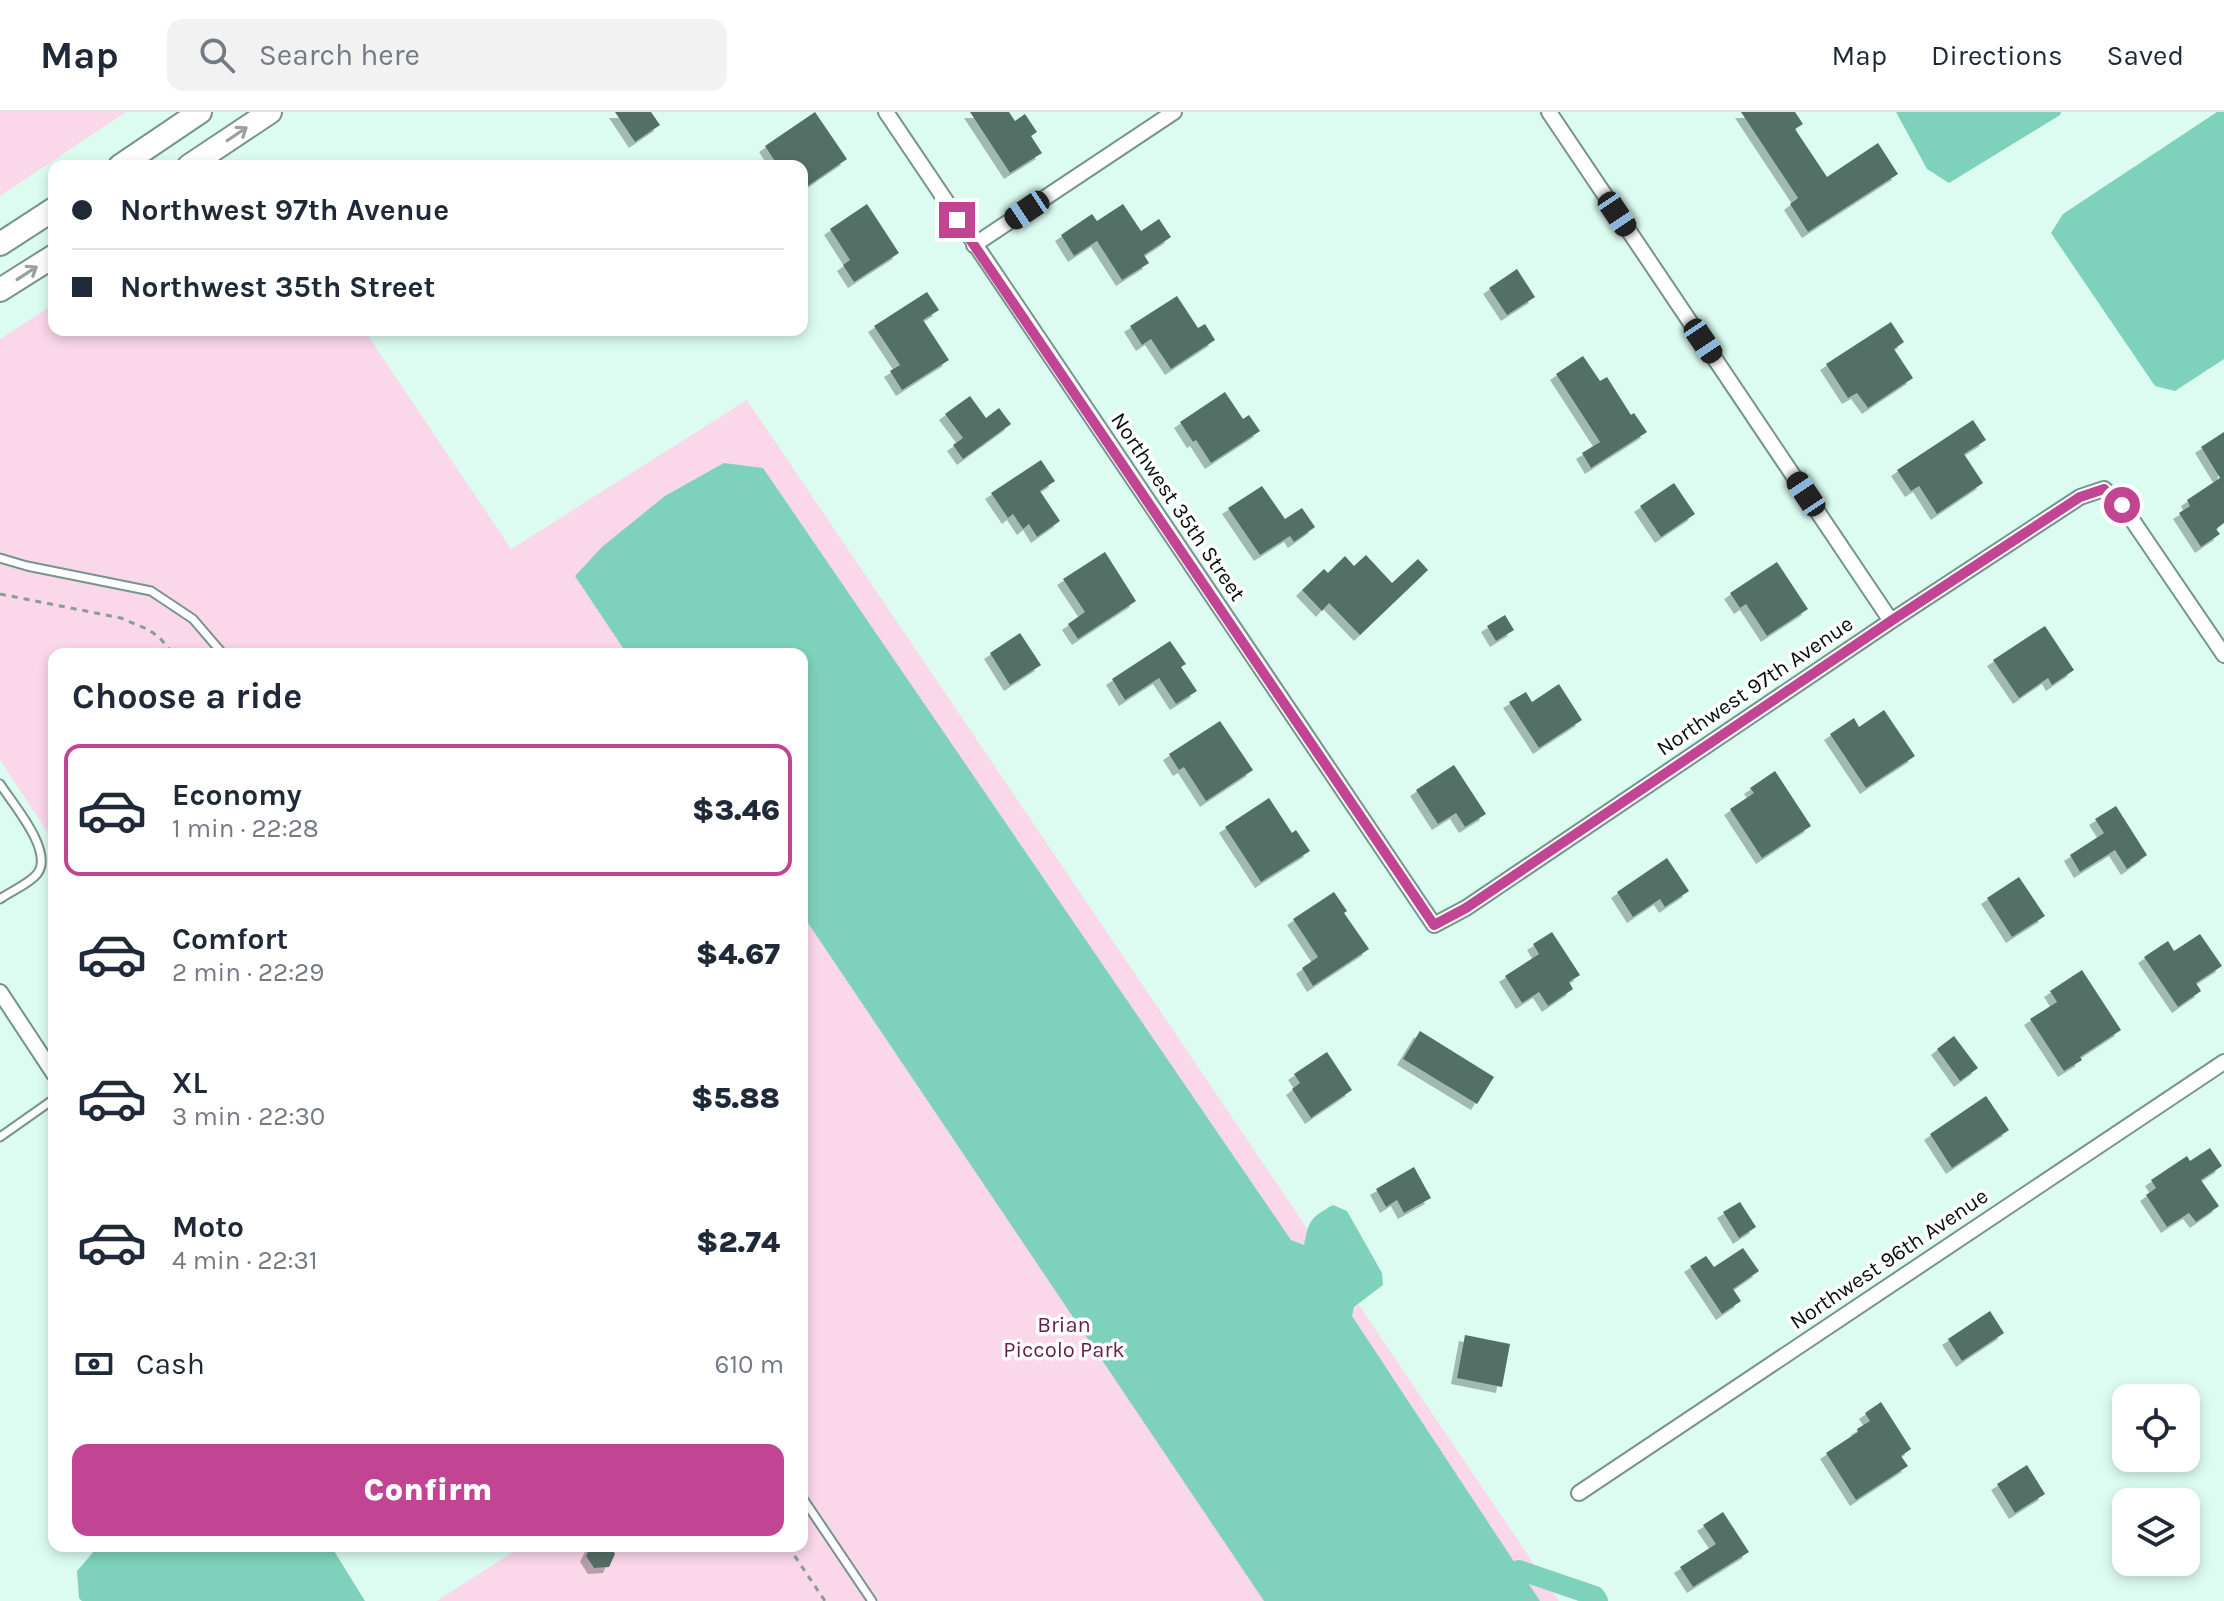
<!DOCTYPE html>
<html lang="en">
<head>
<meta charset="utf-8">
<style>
	body { margin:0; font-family:Karla,sans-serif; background:#f2f2f3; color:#1f2937; height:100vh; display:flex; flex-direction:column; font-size:30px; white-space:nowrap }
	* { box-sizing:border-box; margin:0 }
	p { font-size:26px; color:#747a83 }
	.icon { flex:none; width:44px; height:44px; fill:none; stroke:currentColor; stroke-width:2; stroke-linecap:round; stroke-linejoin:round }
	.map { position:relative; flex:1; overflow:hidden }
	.side { position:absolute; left:48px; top:536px; width:760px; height:904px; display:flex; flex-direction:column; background:#fff; border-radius:16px; box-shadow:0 4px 12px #0003 }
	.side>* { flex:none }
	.top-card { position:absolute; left:48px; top:48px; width:760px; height:176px; border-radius:16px; box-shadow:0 4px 12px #0003; display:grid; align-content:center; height:176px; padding:0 24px; background:#fff }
	.tools { position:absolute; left:2112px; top:1272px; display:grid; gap:16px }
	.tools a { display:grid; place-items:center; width:88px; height:88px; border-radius:16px; background:#fff; box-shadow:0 4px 12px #0003; font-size:40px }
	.end { position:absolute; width:36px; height:36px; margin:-18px; border:10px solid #c24594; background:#fff; box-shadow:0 0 0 4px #fff }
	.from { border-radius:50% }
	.car { position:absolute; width:24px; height:48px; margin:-24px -12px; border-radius:10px; box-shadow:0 0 6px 2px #0007; background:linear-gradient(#222 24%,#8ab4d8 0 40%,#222 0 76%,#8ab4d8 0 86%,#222 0) }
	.top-card b { display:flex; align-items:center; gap:28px; height:76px; font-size:30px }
	.top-card b+b { border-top:2px solid #e0e1e3 }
	.top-card i { width:20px; height:20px; background:#1f2937 }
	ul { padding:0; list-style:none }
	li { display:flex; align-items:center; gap:24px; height:132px; margin:0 16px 12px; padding:0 8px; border:4px solid transparent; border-radius:16px }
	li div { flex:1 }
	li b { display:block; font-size:30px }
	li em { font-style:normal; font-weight:800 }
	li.selected { border-color:#c24594 }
	li>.icon { width:72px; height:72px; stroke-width:1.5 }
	h2 { padding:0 24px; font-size:36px; line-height:96px }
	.pay { display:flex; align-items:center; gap:20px; height:88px; padding:0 24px; font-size:30px }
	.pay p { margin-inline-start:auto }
	.cta { display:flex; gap:16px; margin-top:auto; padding:16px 24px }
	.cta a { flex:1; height:92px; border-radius:16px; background:#c24594; color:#fff; font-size:32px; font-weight:800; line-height:92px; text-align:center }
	header { display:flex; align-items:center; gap:48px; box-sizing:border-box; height:112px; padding:0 40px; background:#fff; border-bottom:2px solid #e0e1e3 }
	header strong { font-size:38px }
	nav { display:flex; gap:44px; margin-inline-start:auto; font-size:28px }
	.search { width:560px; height:72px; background:#f2f2f3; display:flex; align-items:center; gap:20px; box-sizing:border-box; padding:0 28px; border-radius:16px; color:#747a83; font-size:30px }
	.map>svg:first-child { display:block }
</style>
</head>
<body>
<header>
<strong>Map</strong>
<div class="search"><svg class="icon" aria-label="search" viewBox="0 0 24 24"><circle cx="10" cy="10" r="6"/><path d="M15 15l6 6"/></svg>Search here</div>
<nav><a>Map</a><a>Directions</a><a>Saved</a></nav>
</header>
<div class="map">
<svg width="2224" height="1489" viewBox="0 0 2224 1489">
	<defs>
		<filter id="shadow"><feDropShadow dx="-6" dy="6" stdDeviation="0" flood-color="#0004"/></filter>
	</defs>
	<rect width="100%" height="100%" fill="#dcfcf2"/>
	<!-- green -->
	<path fill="#fad7e9" d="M0,0H126L0,84Z
		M54,192V218H364L511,437L747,288L1559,1489H437L522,1434H802V542H54V730L0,648V227Z"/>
	<!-- water -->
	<path fill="#7ed2bb" d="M1896,0H2061L2060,3L1949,71L1927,57Z
		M2217,0H2224V247L2175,279L2155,274L2051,121L2063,102Z
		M724,351L763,356L1291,1128L1304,1133C1309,1108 1310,1106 1333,1093L1347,1099L1382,1161L1383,1173L1354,1195L1352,1204L1540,1489H1264L802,802V542H627L575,464L602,435L665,384Z
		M101,1434H331L365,1489H82L79,1486L77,1459L95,1438Z"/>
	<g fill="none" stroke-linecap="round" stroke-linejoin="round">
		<!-- canal -->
		<path stroke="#7ed2bb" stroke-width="20" d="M1519,1458L1595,1484L1598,1489"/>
	</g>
	<!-- building -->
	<path fill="#526f66" filter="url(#shadow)" d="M615,0H651L660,13L635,30Z
		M815,0L847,47L802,78V54H778L765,34Z
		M970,0H1009L1015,9L1025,2L1037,20L1031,24L1042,41L1010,61Z
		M1741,0H1795L1803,12L1795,17L1827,65L1878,31L1898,62L1808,120L1790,92L1798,86Z
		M867,92L899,141L854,170L843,153L850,148L830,117Z
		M1123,92L1141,119L1159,107L1171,125L1144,143L1149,151L1122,168L1097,129L1074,144L1061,123L1092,102L1097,109Z
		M1517,157L1535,185L1507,203L1489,176Z
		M927,180L939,198L923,208L949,248L902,278L890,259L900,253L874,214Z
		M1177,184L1198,216L1205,212L1215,228L1171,257L1151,227L1142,233L1130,214Z
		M1891,210L1904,230L1894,237L1913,266L1868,296L1857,281L1848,286L1826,252Z
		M1583,244L1600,269L1607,265L1631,303L1634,301L1647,320L1591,356L1582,341L1600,330L1556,262Z
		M1225,280L1243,307L1249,303L1260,319L1211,351L1196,328L1193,330L1180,310Z
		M970,284L986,306L999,296L1011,312L963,347L953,333L963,326L945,302Z
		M1973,308L1986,328L1964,342L1983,371L1937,402L1919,374L1911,379L1897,358Z
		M2224,320V411L2216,417L2220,422L2201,435L2179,401L2190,394L2187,388L2220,366L2201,335Z
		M1041,348L1055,369L1040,379L1060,409L1037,425L1029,412L1023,417L1013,402L1008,406L991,381Z
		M1674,371L1695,402L1661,425L1640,394Z
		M1262,374L1285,407L1302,396L1315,415L1294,430L1290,424L1260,443L1228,396Z
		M1105,440L1136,489L1078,527L1068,512L1085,500L1063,467Z
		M1366,443L1392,471L1418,447L1428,458L1360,523L1329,491L1322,499L1302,478L1324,457L1328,461L1345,444L1354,454Z
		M1777,450L1808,497L1767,524L1746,492L1740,496L1730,481Z
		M1505,503L1514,518L1496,529L1487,514Z
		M2045,514L2074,558L2052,573L2048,566L2019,586L1993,548Z
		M1020,521L1041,553L1010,573L990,541Z
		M1170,529L1186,552L1181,555L1197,579L1176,592L1159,566L1125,588L1112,567Z
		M1559,572L1582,608L1539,636L1509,590L1526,580L1532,590Z
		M1884,598L1915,644L1866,676L1830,622L1854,606L1859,615Z
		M1220,609L1253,658L1206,689L1184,655L1179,658L1169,642Z
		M1454,653L1486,702L1465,715L1456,701L1438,712L1416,678Z
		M1775,659L1811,714L1762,746L1730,697L1754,681L1750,676Z
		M1269,686L1292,721L1296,718L1310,739L1261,770L1225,715Z
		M2116,694L2147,743L2127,757L2115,738L2080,760L2070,743L2104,721L2095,707Z
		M1667,746L1689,779L1665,795L1660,787L1633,805L1617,780Z
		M2019,765L2045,804L2012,825L1987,786Z
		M1334,780L1347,799L1344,801L1369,837L1313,874L1302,856L1318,845L1293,807Z
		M1552,820L1580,863L1569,870L1573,877L1548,894L1539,880L1522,891L1505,864L1539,842L1533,832Z
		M2200,822L2222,854L2196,871L2201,879L2178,895L2144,845L2168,829L2174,839Z
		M2082,858L2121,918L2080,945L2082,948L2064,959L2030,907L2057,890L2050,879Z
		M1420,919L1494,965L1477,992L1403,947Z
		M1954,924L1978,956L1960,969L1937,937Z
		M1327,940L1352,978L1311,1006L1292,977L1300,971L1294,962Z
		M1986,984L2009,1018L1952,1056L1930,1022Z
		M2210,1036L2222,1054L2201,1068L2219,1094L2196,1110L2189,1101L2167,1115L2146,1083L2156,1076L2151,1068L2187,1044L2190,1049Z
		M1414,1055L1431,1086L1404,1101L1397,1088L1386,1095L1376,1077Z
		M1740,1090L1756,1115L1739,1126L1723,1100Z
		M1743,1136L1759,1159L1733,1177L1741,1189L1722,1202L1690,1154L1706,1144L1714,1155Z
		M1990,1199L2004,1221L1962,1249L1948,1227Z
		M1465,1223L1510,1232L1502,1275L1457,1266Z
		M1881,1290L1911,1337L1901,1344L1908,1354L1856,1388L1826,1341L1858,1320L1857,1317L1870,1309L1865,1301Z
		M2027,1353L2045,1382L2015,1401L1997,1372Z
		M1723,1400L1749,1440L1693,1475L1680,1455L1716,1432L1703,1413Z
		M591,1434H610L615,1442L609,1455L594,1456L586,1444Z"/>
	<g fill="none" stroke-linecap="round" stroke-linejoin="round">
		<!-- lane casing -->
		<g stroke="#76948b" stroke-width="11">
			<path id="lane" d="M0,446L27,454L151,479L193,507L223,542
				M0,672C12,691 55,740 37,762C29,772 11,779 0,787
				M0,1025L54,987
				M802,1385L872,1489"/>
		</g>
		<!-- street casing -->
		<g stroke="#76948b" stroke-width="18">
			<path id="street" d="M886,0L1434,813L1466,796L1891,509L2080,385L2104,377L2122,393L2224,543
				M1549,0L1891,509
				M974,133L1174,0
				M0,880L54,962
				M1579,1381L2224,950"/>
		</g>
		<!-- secondary casing -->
		<g stroke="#76948b" stroke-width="26">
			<path id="secondary" d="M120,54L200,0
				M189,54L270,0
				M0,132L54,97
				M0,178L54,144"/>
		</g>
		<!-- path -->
		<path stroke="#879e97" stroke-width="3" stroke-dasharray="6 6" stroke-linecap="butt" d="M0,482L121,506L149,518L160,526L173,542
			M788,1434L825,1489"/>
		<!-- lane -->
		<use href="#lane" stroke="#fff" stroke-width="7"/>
		<!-- street -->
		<use href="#street" stroke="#fff" stroke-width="14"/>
		<!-- secondary -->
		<use href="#secondary" stroke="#fff" stroke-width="22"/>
	</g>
	<!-- one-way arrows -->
	<defs><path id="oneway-shaft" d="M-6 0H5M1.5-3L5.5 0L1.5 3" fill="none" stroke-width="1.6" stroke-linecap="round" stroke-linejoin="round" transform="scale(2)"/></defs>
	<g stroke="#9b9f9e">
		<use href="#oneway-shaft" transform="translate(237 22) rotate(-34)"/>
		<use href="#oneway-shaft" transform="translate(27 161) rotate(-33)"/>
	</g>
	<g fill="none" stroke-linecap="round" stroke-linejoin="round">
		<!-- route -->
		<path stroke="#c24594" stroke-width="10" d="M957,108L1434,813L1466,796L1891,509L2080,385L2104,377L2122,393"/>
	</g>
	<g text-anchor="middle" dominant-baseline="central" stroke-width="7" stroke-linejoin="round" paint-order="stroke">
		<!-- street labels -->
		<g font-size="22" fill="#06100d" stroke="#fff">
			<text transform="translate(1178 395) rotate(56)">Northwest 35th Street</text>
			<text transform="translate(1755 574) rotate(-34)">Northwest 97th Avenue</text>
			<text transform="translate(1889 1147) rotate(-34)">Northwest 96th Avenue</text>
		</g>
		<!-- park labels -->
		<g font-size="22" fill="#661c4c" stroke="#fff">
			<text x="1064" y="1213">Brian<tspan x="1064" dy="25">Piccolo Park</tspan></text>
		</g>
	</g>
</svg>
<div class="tools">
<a><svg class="icon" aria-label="locate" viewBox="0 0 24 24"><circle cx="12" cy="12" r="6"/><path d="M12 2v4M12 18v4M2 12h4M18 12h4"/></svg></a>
<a><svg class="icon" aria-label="layers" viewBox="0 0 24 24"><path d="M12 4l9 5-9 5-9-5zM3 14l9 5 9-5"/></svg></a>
</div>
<i class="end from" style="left:2122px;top:393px"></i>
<i class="end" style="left:957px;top:108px"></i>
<i class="car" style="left:1027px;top:98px;rotate:236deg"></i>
<i class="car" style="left:1617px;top:102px;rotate:146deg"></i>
<i class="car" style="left:1703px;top:229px;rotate:146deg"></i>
<i class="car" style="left:1806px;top:382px;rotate:326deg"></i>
<div class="top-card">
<b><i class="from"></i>Northwest 97th Avenue</b>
<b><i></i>Northwest 35th Street</b>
</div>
<section class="side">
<h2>Choose a ride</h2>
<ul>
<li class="selected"><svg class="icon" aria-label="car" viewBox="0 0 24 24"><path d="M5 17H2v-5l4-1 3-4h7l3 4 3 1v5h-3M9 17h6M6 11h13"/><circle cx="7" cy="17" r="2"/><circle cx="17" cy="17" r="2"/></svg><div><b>Economy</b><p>1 min · 22:28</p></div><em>$3.46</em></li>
<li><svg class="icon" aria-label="car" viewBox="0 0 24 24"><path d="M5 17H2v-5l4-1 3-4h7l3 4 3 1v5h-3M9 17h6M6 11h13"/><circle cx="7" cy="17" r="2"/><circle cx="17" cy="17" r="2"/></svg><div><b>Comfort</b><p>2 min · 22:29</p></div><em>$4.67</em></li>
<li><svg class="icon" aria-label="car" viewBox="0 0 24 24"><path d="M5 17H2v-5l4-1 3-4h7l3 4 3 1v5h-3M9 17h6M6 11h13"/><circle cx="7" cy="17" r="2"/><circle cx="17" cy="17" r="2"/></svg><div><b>XL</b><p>3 min · 22:30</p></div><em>$5.88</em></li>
<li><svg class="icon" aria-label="car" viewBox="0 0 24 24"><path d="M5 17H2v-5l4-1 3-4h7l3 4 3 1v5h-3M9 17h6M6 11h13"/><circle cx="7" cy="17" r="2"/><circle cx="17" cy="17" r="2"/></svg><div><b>Moto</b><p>4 min · 22:31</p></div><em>$2.74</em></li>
</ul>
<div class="pay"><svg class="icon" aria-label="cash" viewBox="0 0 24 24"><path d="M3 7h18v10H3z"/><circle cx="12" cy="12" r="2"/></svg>Cash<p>610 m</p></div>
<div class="cta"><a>Confirm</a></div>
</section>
</div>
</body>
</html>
